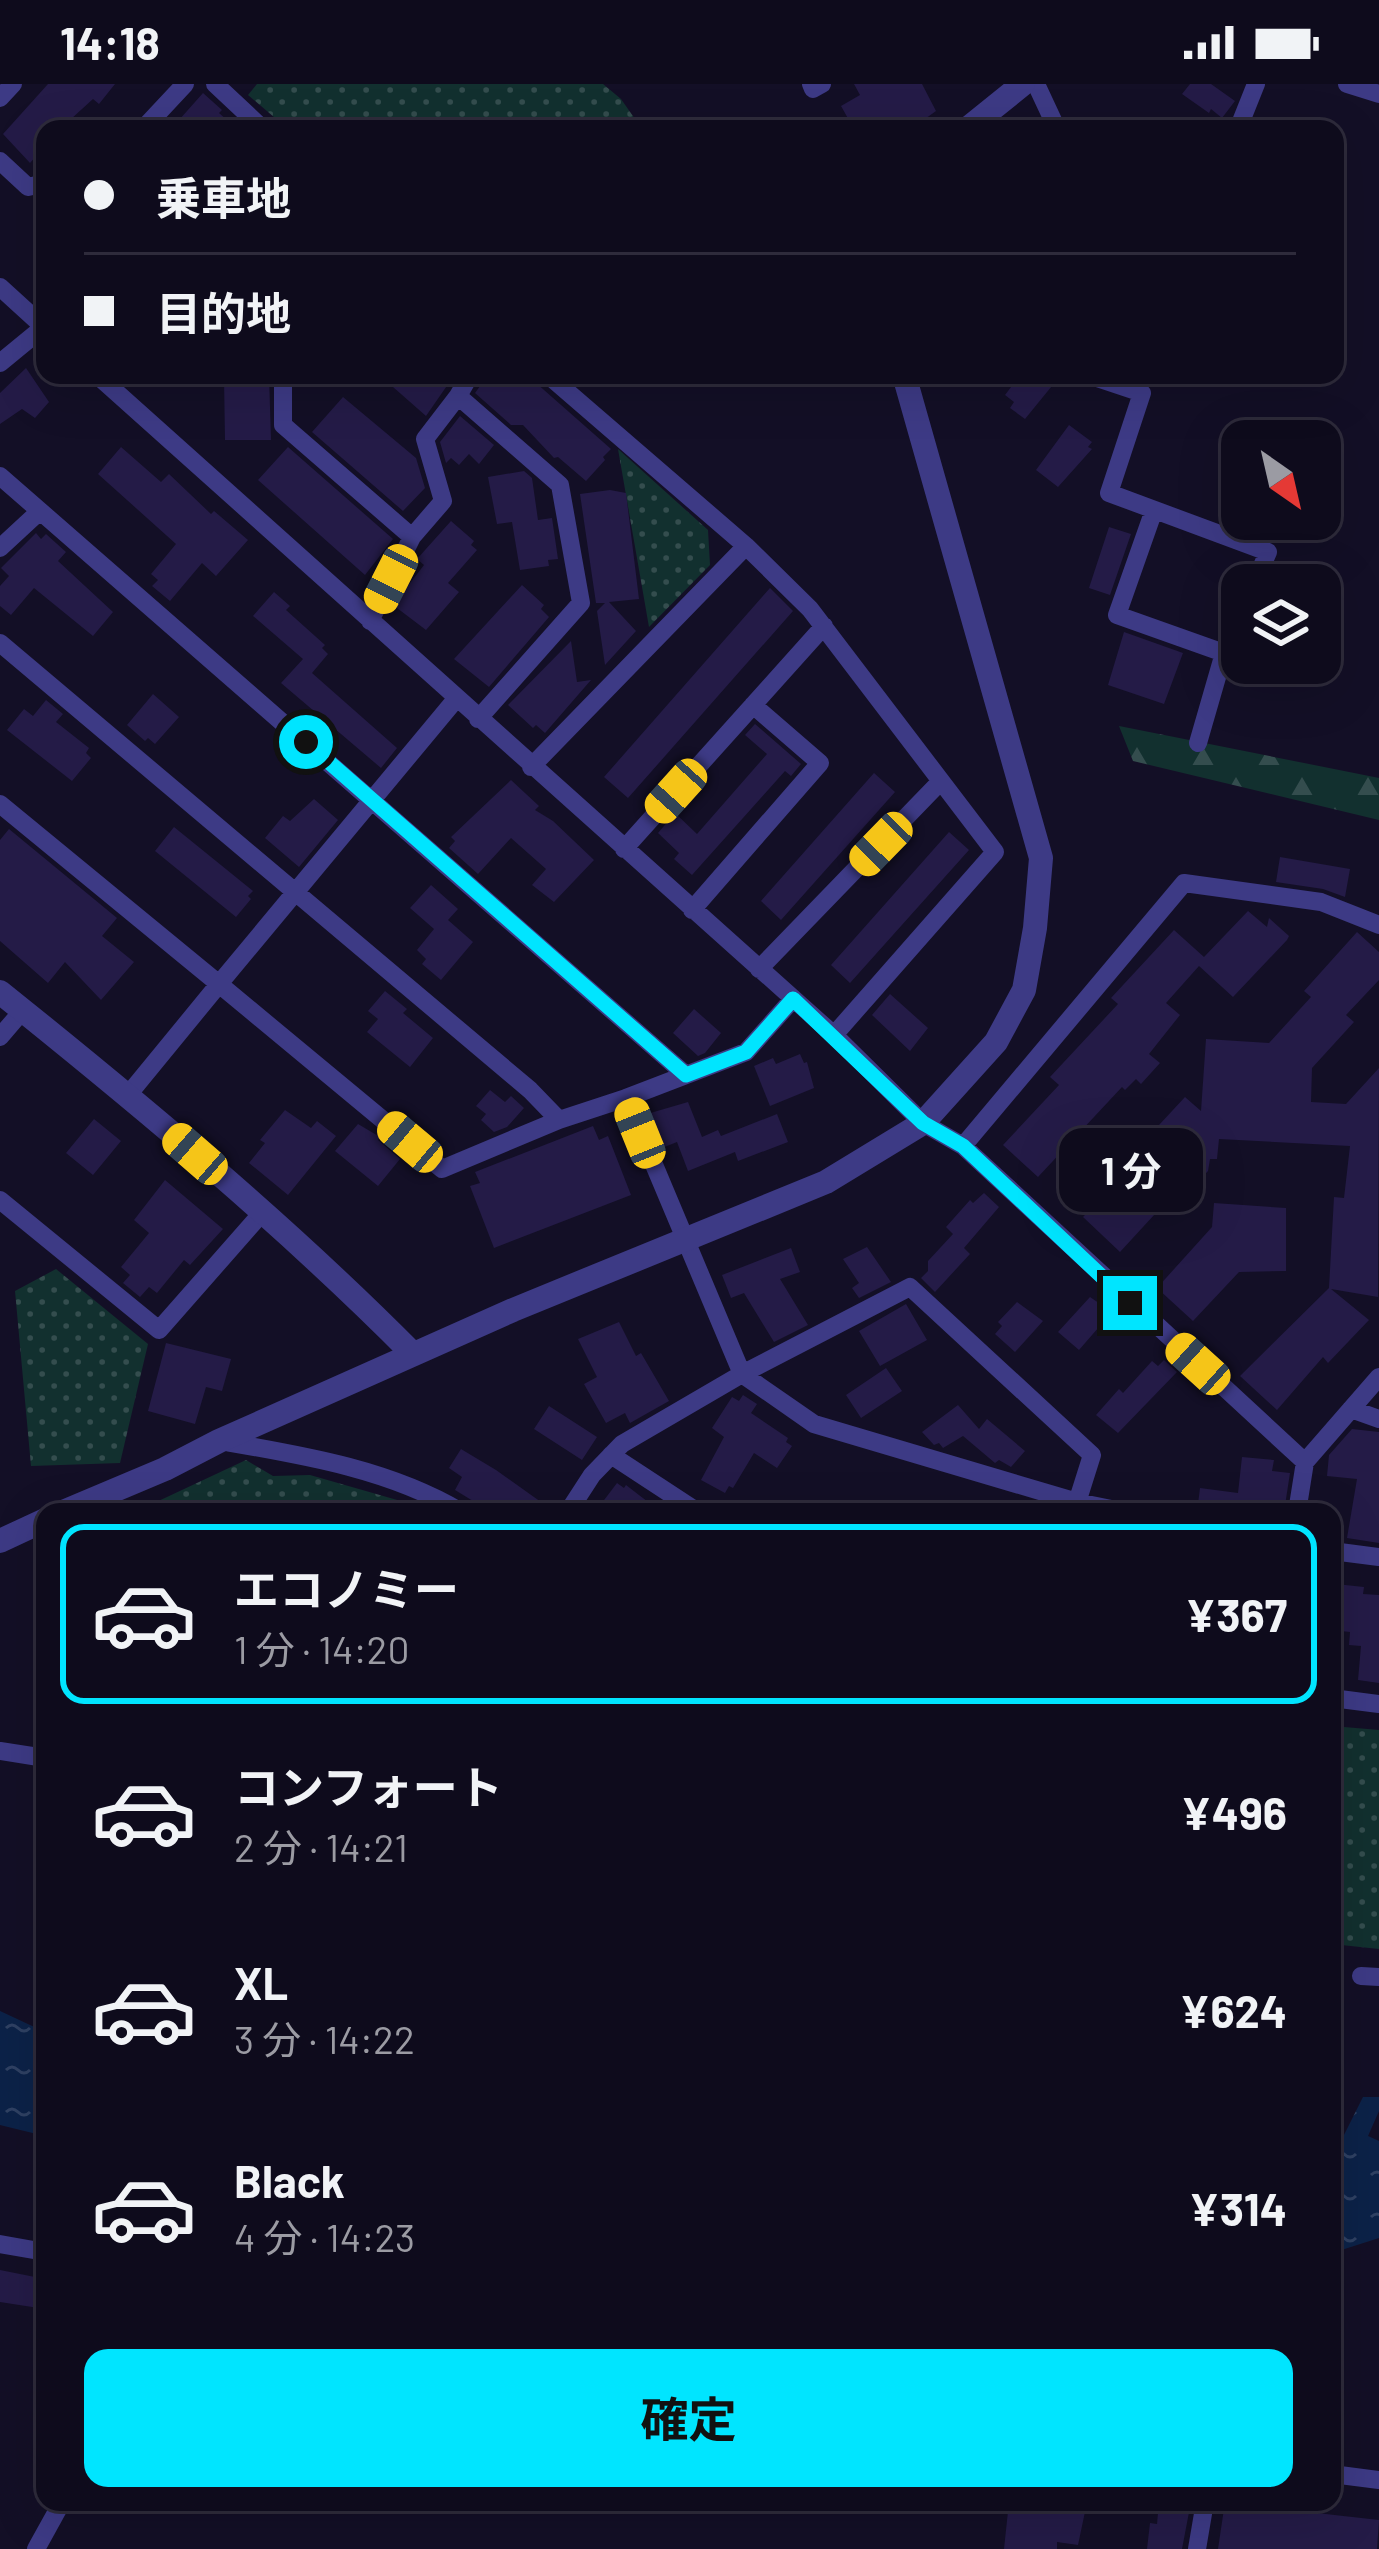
<!DOCTYPE html>
<html lang="ja">
<head>
<meta charset="utf-8">
<style>
	body { margin:0; font-family:Barlow,"Noto Sans JP",sans-serif; background:#1c1929; color:#f1f3f6; height:100vh; display:flex; flex-direction:column; font-size:45px; white-space:nowrap }
	* { box-sizing:border-box; margin:0 }
	p { font-size:39px; color:#9b9ba3 }
	.icon { flex:none; width:66px; height:66px; fill:none; stroke:currentColor; stroke-width:2; stroke-linecap:round; stroke-linejoin:round }
	.map { position:relative; flex:1; overflow:hidden }
	.drawer { position:absolute; left:36px; top:1419px; width:1305px; height:1008px; display:flex; flex-direction:column; background:#0e0b1c; border-radius:24px; box-shadow:0 12px 48px #0002,0 0 0 3px #2e2b3b }
	.drawer>* { flex:none }
	.top-card { position:absolute; left:36px; top:36px; width:1308px; height:264px; border-radius:24px; box-shadow:0 12px 48px #0002,0 0 0 3px #2e2b3b; display:grid; align-content:center; height:264px; padding:0 48px; background:#0e0b1c }
	.needle { width:78px; rotate:146deg }
	.buttons { position:absolute; left:1221px; top:336px; display:grid; gap:24px }
	.buttons a { display:grid; place-items:center; width:120px; height:120px; border-radius:24px; background:#0e0b1c; box-shadow:0 12px 48px #0002,0 0 0 3px #2e2b3b; font-size:60px }
	.end { position:absolute; width:54px; height:54px; margin:-27px; border:15px solid #00e5ff; background:#111; box-shadow:0 0 0 6px #111 }
	.from { border-radius:50% }
	.bubble { position:absolute; height:84px; border-radius:24px; background:#0e0b1c; box-shadow:0 12px 48px #0002,0 0 0 3px #2e2b3b; font-size:39px; font-weight:700; line-height:84px; text-align:center }
	.car { position:absolute; width:36px; height:72px; margin:-36px -18px; border-radius:15px; box-shadow:0 0 9px 3px #0007; background:linear-gradient(#f5c518 24%,#345 0 40%,#f5c518 0 76%,#345 0 86%,#f5c518 0) }
	.top-card b { display:flex; align-items:center; gap:42px; height:114px; font-size:45px }
	.top-card b+b { border-top:3px solid #2e2b3b }
	.top-card i { width:30px; height:30px; background:#f1f3f6 }
	ul { padding:21px 0 0; list-style:none }
	li { display:flex; align-items:center; gap:36px; height:180px; margin:0 24px 18px; padding:0 24px; border:6px solid transparent; border-radius:24px }
	li div { flex:1 }
	li b { display:block; font-size:45px }
	li em { font-style:normal; font-weight:700 }
	li.active { border-color:#00e5ff }
	li>.icon { width:108px; height:108px; stroke-width:1.5 }
	.primary-button { display:flex; gap:24px; margin-top:auto; padding:24px 48px }
	.primary-button a { flex:1; height:138px; border-radius:24px; background:#00e5ff; color:#111; font-size:48px; font-weight:700; line-height:138px; text-align:center }
	.status { display:flex; justify-content:space-between; align-items:center; height:84px; padding:0 60px; background:#0e0b1c; direction:ltr }
	.status svg { height:33px; fill:currentColor }
	.map>svg:first-child { display:block }
</style>
</head>
<body>
<div class="status"><b>14:18</b><svg viewBox="0 0 49 12"><path d="M0 12V9h3v3zM5 12V6h3v6zM10 12V3h3v9zM15 12V0h3v12zM26 1h20v11H26zM47 4h2v5h-2z"/></svg></div>
<div class="map">
<svg width="1379" height="2465" viewBox="0 0 1379 2465">
	<defs>
		<pattern id="forest-firs" width="22" height="20" patternUnits="userSpaceOnUse" patternTransform="scale(3)"><rect width="22" height="20" fill="#12302f"/><path d="M5 1l3.5 6h-7zM16 11l3.5 6h-7z" fill="#344d4e"/></pattern>
		<pattern id="park-dots" width="8" height="8" patternUnits="userSpaceOnUse" patternTransform="scale(3)"><rect width="8" height="8" fill="#12302f"/><path d="M2 2h.1M6 6h.1" fill="none" stroke="#344d4e" stroke-width="1.8" stroke-linecap="round"/></pattern>
		<pattern id="water-ripples" width="26" height="14" patternUnits="userSpaceOnUse" patternTransform="scale(3)"><rect width="26" height="14" fill="#0c2248"/><path d="M2 4q2-2 4 0t4 0M15 11q2-2 4 0t4 0" fill="none" stroke="#2f4163"/></pattern>
	</defs>
	<rect width="100%" height="100%" fill="#130f26"/>
	<!-- forest -->
	<path fill="url(#forest-firs)" d="M1119,642L1379,694V736L1133,677Z"/>
	<!-- park -->
	<path fill="url(#park-dots)" d="M257,0H603L621,15L642,45H288L248,11Z
		M618,365L708,446L710,481L649,543Z
		M56,1185L148,1260L120,1379L31,1382L15,1207Z
		M246,1376L273,1392L310,1391L439,1428H135Z
		M1332,1642L1379,1646V1865L1332,1860Z"/>
	<!-- water -->
	<path fill="url(#water-ripples)" d="M0,1927L45,1948V2052L0,2041Z
		M1363,2013H1379V2027L1368,2052L1379,2057V2154L1332,2169V2075Z"/>
	<!-- building -->
	<path fill="#241b47" d="M48,0H115L99,20L93,15L60,45H45V62L30,79L3,50Z
		M854,0H922L936,27L911,45H854L841,22L860,11Z
		M1190,0H1211L1235,17L1222,34L1211,25L1209,29L1182,10Z
		M203,9L222,26L219,29L237,45H171Z
		M26,284L49,318L35,334L22,325L0,340V309Z
		M230,291H269L271,356H225L224,294Z
		M403,291H451L453,293L426,332L393,303Z
		M488,291H527L611,365L603,373L605,376L586,397L558,373L554,374L523,341H511L475,309Z
		M1020,291H1047L1056,297L1025,335L1010,324L1014,318L1005,311Z
		M343,313L416,374L425,404L403,427L312,348Z
		M460,332L494,361L479,380L469,370L459,381L451,374L446,379L440,358Z
		M1069,341L1092,358L1088,363L1092,365L1058,403L1036,386Z
		M121,363L161,398L169,390L211,430L214,427L248,456L216,492L202,479L170,517L152,502L158,496L151,490L176,460L98,390Z
		M288,363L393,455L365,491L258,396Z
		M524,387L532,394L538,436L552,434L558,475L548,476L549,482L520,486L512,438L497,440L488,393Z
		M610,406L626,409L639,515L609,518L636,547L605,581L597,527L605,519H596L580,410Z
		M451,437L474,457L471,461L477,466L448,499L459,508L426,546L393,521L424,481L417,475Z
		M1109,443L1131,450L1110,511L1089,504Z
		M36,449L41,455L46,450L66,468L58,477L113,528L93,552L34,504L11,531L0,522V502L9,492L1,484Z
		M522,501L544,521L541,525L549,533L489,603L454,575Z
		M770,504L793,527L628,714L604,693Z
		M274,508L290,522L286,526L325,561L322,564L328,570L312,589L397,664L381,684L281,599L303,575L253,532Z
		M1124,548L1183,569L1164,620L1108,601Z
		M571,557L577,598L591,596L545,649L536,641L533,644L508,621Z
		M153,610L179,633L155,660L148,654L145,657L127,641Z
		M46,616L63,630L56,638L89,664L86,669L91,674L72,697L7,646L24,625L33,632Z
		M755,640L801,680L791,692L785,687L692,791L674,775L679,769L658,749L675,729L697,750L767,670L745,651Z
		M874,689L895,708L781,836L761,817Z
		M511,696L539,722L535,726L553,737L594,776L554,818L532,801L546,785L511,754L478,790L449,764L455,757L451,753Z
		M314,715L338,736L299,783L265,754L283,732L290,737Z
		M174,743L253,807L248,812L251,815L236,833L155,767Z
		M9,745L117,834L102,852L134,878L101,916L65,878L48,899L0,857V756Z
		M949,748L969,766L850,899L831,881Z
		M1280,773L1350,785L1345,813L1323,805L1276,798Z
		M431,801L458,825L448,836L473,858L441,896L422,880L426,875L417,866L434,845L410,824Z
		M1248,827L1267,843L1269,834L1289,852L1287,856L1233,913L1199,882L1166,919L1180,931L1149,970L1160,979L1141,1000L1136,995L1125,1006L1122,1003L1038,1093L1003,1061L1059,1001L1050,993L1118,920L1111,914L1174,846L1204,873Z
		M1357,848L1379,868V896L1346,931L1354,938L1312,984L1311,1018L1346,1020L1379,984L1378,1213L1331,1205L1369,1236L1328,1279L1323,1273L1277,1326L1240,1292L1329,1204L1334,1113L1344,1114L1350,1062L1219,1055L1217,1075H1210L1208,1087L1196,1100L1189,1093L1120,1168L1083,1133L1140,1075L1133,1069L1185,1013L1201,1027L1206,955L1269,959L1311,913L1304,907Z
		M385,907L407,925L403,929L433,954L410,983L367,948L378,935L368,927Z
		M890,910L928,944L910,967L872,931Z
		M694,925L721,949L705,969L698,972L673,949Z
		M800,970L804,979L807,978L814,1004L770,1022L754,982L773,974L776,980Z
		M490,1006L505,1018L511,1012L524,1024L507,1043L494,1048L481,1036L486,1030L476,1022Z
		M688,1018L702,1053L718,1046L721,1052L777,1030L788,1058L738,1077L735,1068L688,1087L677,1058L662,1064L647,1030Z
		M285,1026L311,1044L317,1037L336,1052L288,1111L249,1079L265,1059L260,1056Z
		M94,1035L121,1057L93,1091L66,1069Z
		M358,1040L380,1053L378,1056L400,1075L378,1102L335,1067Z
		M593,1042L599,1056L608,1052L631,1111L494,1164L470,1102L480,1099L475,1088Z
		M165,1096L223,1145L190,1181L184,1176L157,1209L149,1203L140,1213L123,1199L130,1191L121,1183L149,1149L134,1136Z
		M984,1109L999,1123L964,1164L970,1170L935,1208L921,1194L928,1187V1177L953,1150L946,1143L970,1116L973,1119Z
		M1214,1119L1286,1124V1187L1239,1188L1193,1237L1157,1204L1212,1143Z
		M867,1163L891,1198L859,1214L852,1204L859,1199L843,1175Z
		M791,1164L800,1188L780,1195L808,1241L774,1258L744,1209L731,1214L722,1191Z
		M1090,1213L1112,1228L1079,1266L1058,1248Z
		M1017,1218L1043,1237L1015,1268L995,1250L1002,1242L998,1238Z
		M906,1220L927,1256L880,1282L859,1247Z
		M619,1238L636,1272L641,1269L669,1317L630,1339L625,1329L606,1339L584,1300L597,1293L578,1255Z
		M166,1259L231,1275L222,1307L206,1303L195,1340L148,1327Z
		M1164,1276L1177,1288L1118,1349L1096,1331L1119,1305L1123,1309L1152,1277L1158,1282Z
		M886,1284L902,1307L861,1334L846,1311Z
		M743,1311L757,1320L751,1329L788,1354L786,1358L792,1362L777,1384L754,1369L733,1404L729,1402L725,1409L701,1396L724,1353L712,1344L732,1313L739,1317Z
		M958,1321L979,1345L987,1335L1025,1367L1011,1383L999,1376L995,1379L963,1352L943,1364L939,1359L934,1361L922,1348Z
		M549,1322L597,1353L582,1376L534,1345Z
		M1352,1345L1379,1348V1459L1347,1454L1357,1395L1327,1392L1329,1371Z
		M461,1365L496,1386L555,1428H491L455,1406L462,1393L449,1384Z
		M1242,1373L1274,1376L1272,1387L1290,1389L1284,1428H1197L1200,1404L1238,1409Z
		M617,1399L624,1404L626,1401L661,1428H595Z
		M1336,1500L1364,1503L1363,1510L1379,1511V1599L1358,1596L1361,1562L1349,1561L1350,1548L1332,1546Z
		M0,2186L45,2195V2225L0,2218Z
		M1009,2418H1071L1086,2423L1078,2461L1057,2458V2465H1004Z
		M1159,2418L1190,2423L1182,2465H1147L1150,2439L1157,2440Z
		M1225,2418H1264L1263,2423L1379,2436L1377,2465H1218Z"/>
	<g fill="none" stroke-linecap="round" stroke-linejoin="round">
		<!-- minor -->
		<path stroke="#3d3a85" stroke-width="18" d="M215,0L263,45
			M811,0L813,5L822,0
			M1036,0L1057,45
			M1347,0L1379,10
			M0,14L13,0
			M143,45L185,0
			M1238,45L1256,0
			M0,77L28,103L45,99
			M0,203L45,244
			M0,279L45,242
			M97,291L834,951L923,1039L963,1062L1305,1378L1379,1293
			M283,291V341L412,453L370,537
			M470,291L458,312L560,401L581,519L478,635
			M548,291L746,462L810,525L995,768L834,951
			M1088,291L1142,309L1109,409L1268,468L1254,501
			M1232,291L1242,294L1243,291
			M0,392L686,991
			M1154,426L1117,531L1224,569L1242,528
			M412,453L443,417L425,355L458,312
			M0,464L40,427
			M0,559L530,1006L559,1036L626,1014L742,1290L814,1340L1077,1418L1126,1428
			M456,615L219,900L442,1085L559,1036
			M1198,659L1224,569
			M531,683L746,462
			M0,720L219,900L128,1011
			M624,765L824,542
			M692,826L820,679L753,621
			M759,885L941,697
			M0,953L23,926
			M626,1014L746,968L793,915
			M963,1062L1184,799L1321,818L1379,841
			M0,1116L159,1246L261,1130
			M1351,1325L1379,1335
			M220,1357C301,1371 389,1385 461,1428
			M611,1371L698,1428
			M568,1428L592,1391L622,1360L742,1290L910,1203L1092,1371L1074,1428
			M1297,1428L1305,1378
			M1332,1467L1379,1473
			M1332,1614L1379,1620
			M0,1667L45,1674
			M1361,1892L1379,1893
			M0,2160L45,2168
			M1332,2390L1379,2396
			M36,2465L62,2418
			M1197,2465L1205,2418"/>
		<!-- tertiary -->
		<path stroke="#3d3a85" stroke-width="24" d="M967,45L1023,0
			M0,908C142,1022 284,1140 412,1269
			M63,1428L165,1385L219,1357L513,1226L826,1098L923,1039L996,958L1024,906L1035,844L1041,774L904,291
			M0,1457L45,1436"/>
	</g>
	<g fill="none" stroke-linecap="round" stroke-linejoin="round">
		<!-- route -->
		<path stroke="#00e5ff" stroke-width="15" d="M306,658L686,991L746,968L793,915L923,1039L963,1062L1130,1219"/>
	</g>
</svg>
<div class="buttons">
<a><svg class="needle" viewBox="-14 -14 28 28"><path d="M0-13l5 13h-10z" fill="#e53935"/><path d="M0 13l5-13h-10z" fill="#9b9ba3"/></svg></a>
<a><svg class="icon" aria-label="layers" viewBox="0 0 24 24"><path d="M12 4l9 5-9 5-9-5zM3 14l9 5 9-5"/></svg></a>
</div>
<i class="end from" style="left:306px;top:658px"></i>
<i class="end" style="left:1130px;top:1219px"></i>
<div class="bubble" style="left:1059px;top:1044px;width:144px">1 分</div>
<i class="car" style="left:391px;top:495px;rotate:207deg"></i>
<i class="car" style="left:676px;top:707px;rotate:222deg"></i>
<i class="car" style="left:881px;top:760px;rotate:224deg"></i>
<i class="car" style="left:640px;top:1049px;rotate:338deg"></i>
<i class="car" style="left:410px;top:1058px;rotate:310deg"></i>
<i class="car" style="left:195px;top:1070px;rotate:311deg"></i>
<i class="car" style="left:1198px;top:1280px;rotate:312deg"></i>
<div class="top-card">
<b><i class="from"></i>乗車地</b>
<b><i></i>目的地</b>
</div>
<section class="drawer">
<ul>
<li class="active"><svg class="icon" aria-label="car" viewBox="0 0 24 24"><path d="M5 17H2v-5l4-1 3-4h7l3 4 3 1v5h-3M9 17h6M6 11h13"/><circle cx="7" cy="17" r="2"/><circle cx="17" cy="17" r="2"/></svg><div><b>エコノミー</b><p>1 分 · 14:20</p></div><em>¥367</em></li>
<li><svg class="icon" aria-label="car" viewBox="0 0 24 24"><path d="M5 17H2v-5l4-1 3-4h7l3 4 3 1v5h-3M9 17h6M6 11h13"/><circle cx="7" cy="17" r="2"/><circle cx="17" cy="17" r="2"/></svg><div><b>コンフォート</b><p>2 分 · 14:21</p></div><em>¥496</em></li>
<li><svg class="icon" aria-label="car" viewBox="0 0 24 24"><path d="M5 17H2v-5l4-1 3-4h7l3 4 3 1v5h-3M9 17h6M6 11h13"/><circle cx="7" cy="17" r="2"/><circle cx="17" cy="17" r="2"/></svg><div><b>XL</b><p>3 分 · 14:22</p></div><em>¥624</em></li>
<li><svg class="icon" aria-label="car" viewBox="0 0 24 24"><path d="M5 17H2v-5l4-1 3-4h7l3 4 3 1v5h-3M9 17h6M6 11h13"/><circle cx="7" cy="17" r="2"/><circle cx="17" cy="17" r="2"/></svg><div><b>Black</b><p>4 分 · 14:23</p></div><em>¥314</em></li>
</ul>
<div class="primary-button"><a>確定</a></div>
</section>
</div>
</body>
</html>
